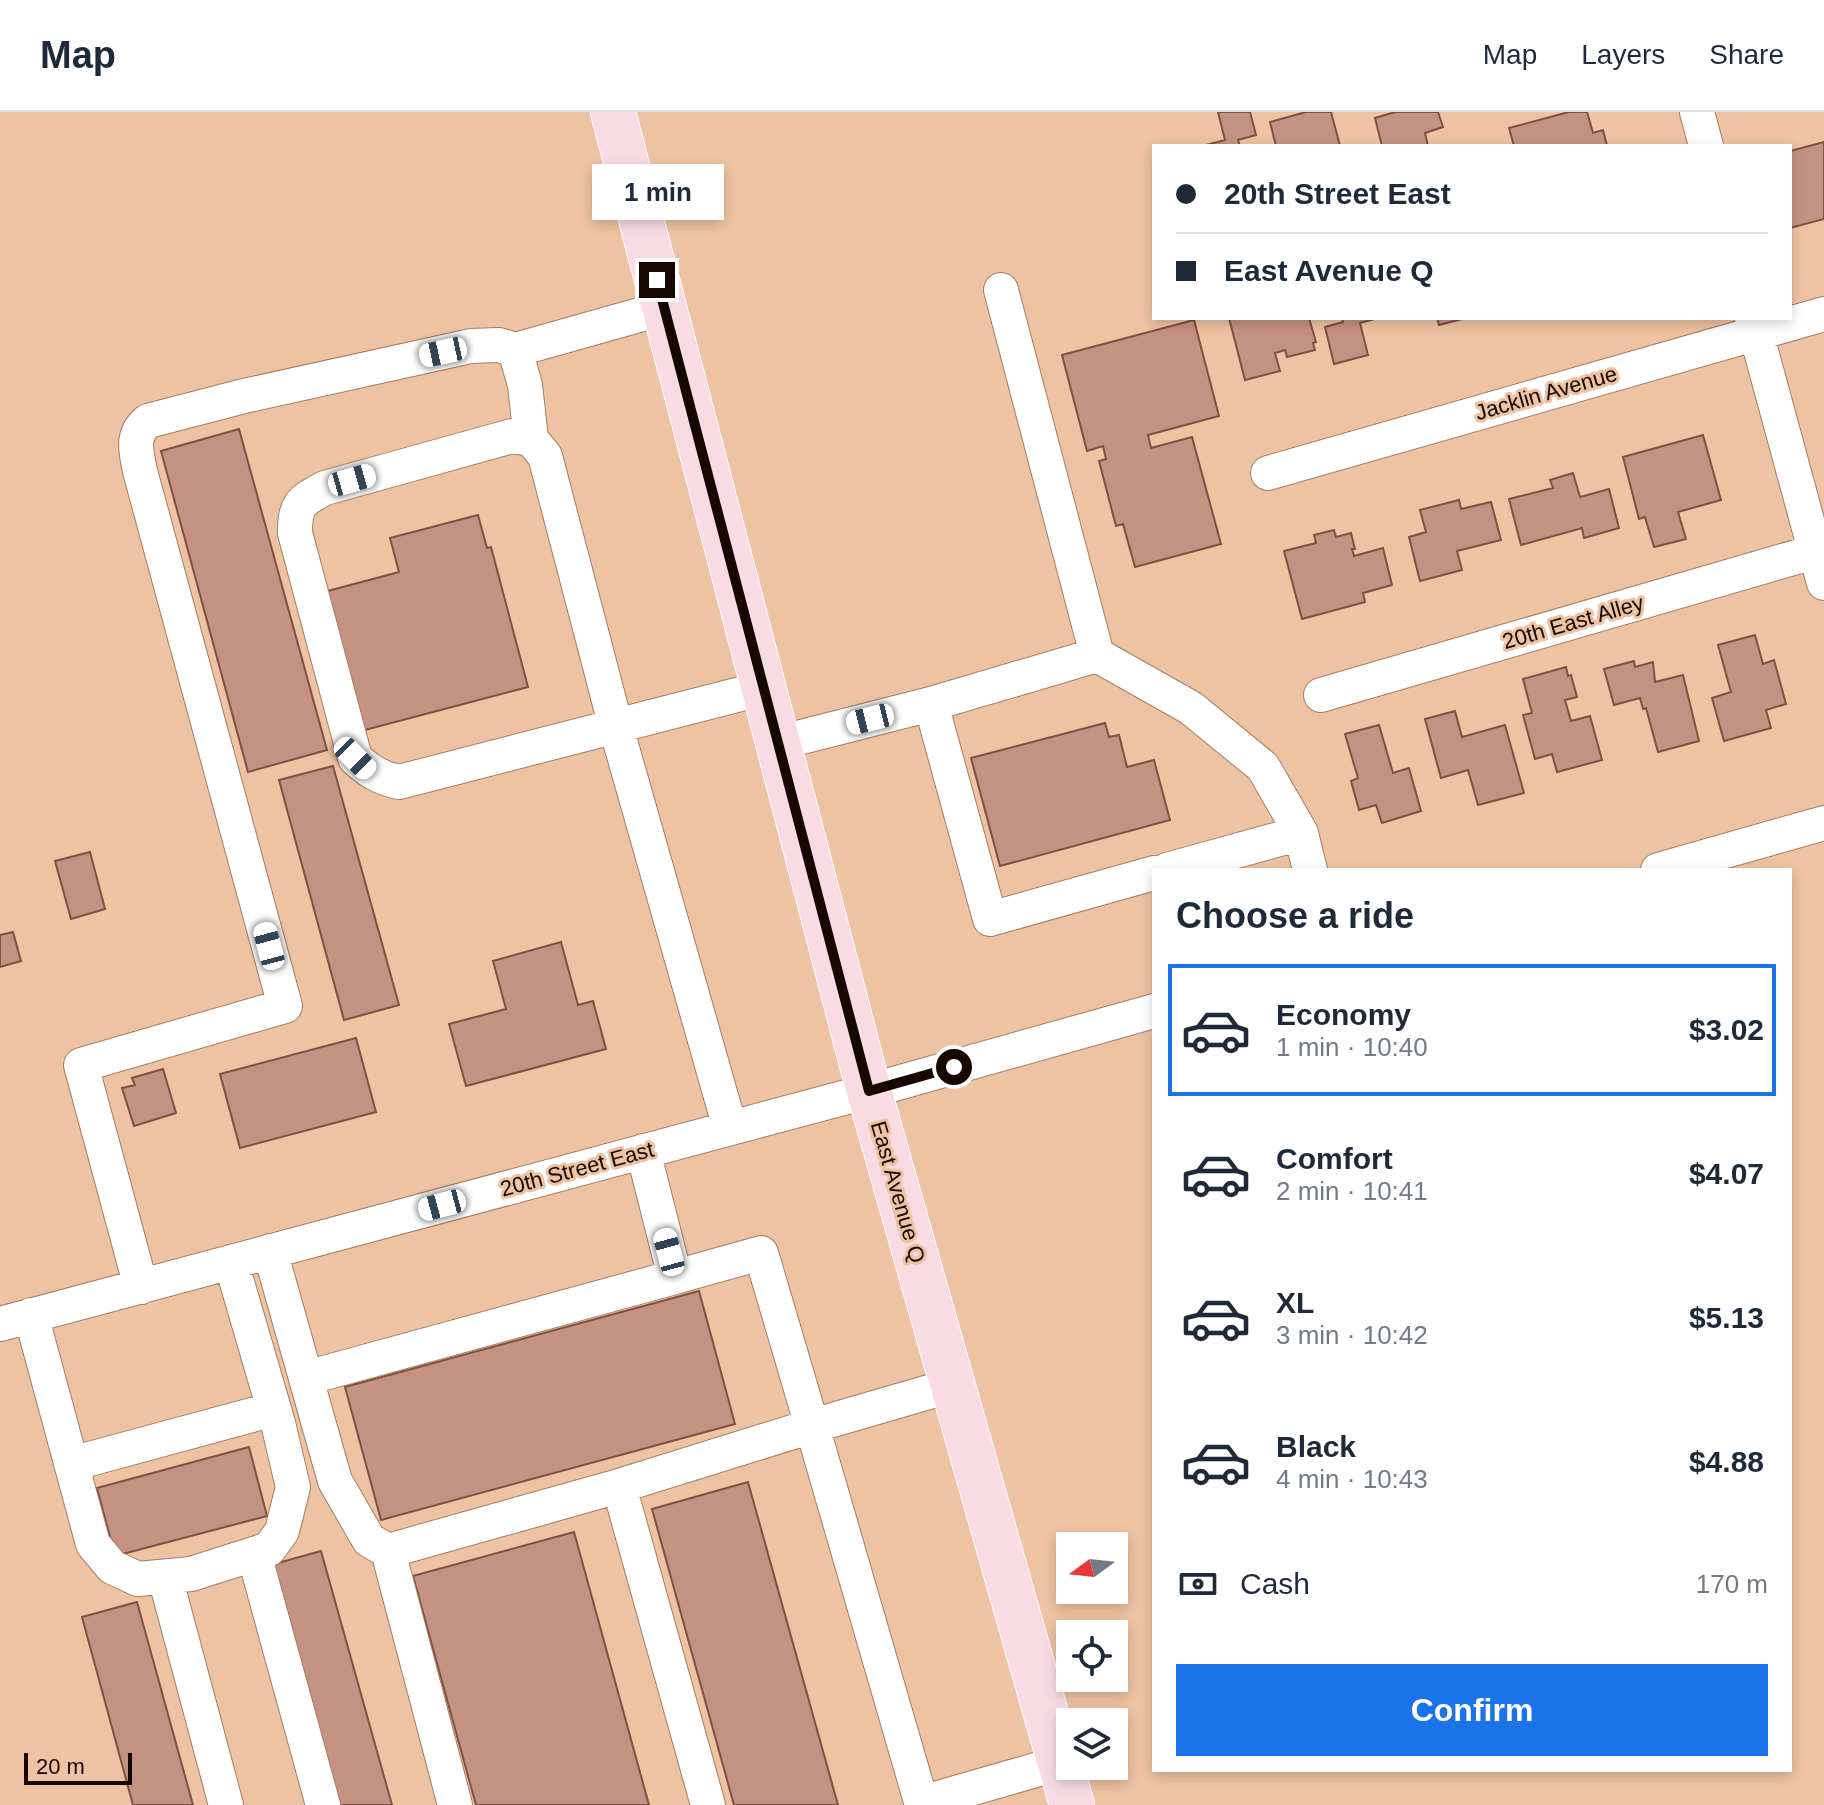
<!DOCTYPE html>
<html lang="en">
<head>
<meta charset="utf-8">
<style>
	body { margin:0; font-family:Arial,sans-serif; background:#f2f2f3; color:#1f2937; height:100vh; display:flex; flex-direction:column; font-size:30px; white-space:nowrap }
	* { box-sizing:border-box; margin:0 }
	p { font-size:26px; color:#747a83 }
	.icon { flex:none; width:44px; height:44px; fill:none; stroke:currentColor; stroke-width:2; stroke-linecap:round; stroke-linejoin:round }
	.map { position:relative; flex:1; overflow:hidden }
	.drawer { position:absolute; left:1152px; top:756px; width:640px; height:904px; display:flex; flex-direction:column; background:#fff; border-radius:0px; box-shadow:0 4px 12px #0003 }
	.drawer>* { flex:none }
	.top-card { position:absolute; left:1152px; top:32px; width:640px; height:176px; border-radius:0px; box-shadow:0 4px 12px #0003; display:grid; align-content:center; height:176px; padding:0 24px; background:#fff }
	.needle { width:52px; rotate:255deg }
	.buttons { position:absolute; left:1056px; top:1420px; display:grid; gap:16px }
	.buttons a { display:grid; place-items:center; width:72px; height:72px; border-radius:0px; background:#fff; box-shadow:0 4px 12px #0003; font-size:40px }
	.scale { position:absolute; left:24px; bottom:20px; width:108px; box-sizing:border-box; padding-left:8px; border:4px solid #160801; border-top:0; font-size:22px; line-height:28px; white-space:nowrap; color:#160801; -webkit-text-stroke:6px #eec3a3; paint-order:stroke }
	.end { position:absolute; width:36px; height:36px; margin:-18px; border:10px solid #160801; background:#fff; box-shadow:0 0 0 4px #fff }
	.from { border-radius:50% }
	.bubble { position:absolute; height:56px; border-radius:0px; background:#fff; box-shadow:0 4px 12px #0003; font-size:26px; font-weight:700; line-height:56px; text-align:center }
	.car { position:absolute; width:24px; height:48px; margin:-24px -12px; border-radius:10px; box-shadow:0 0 6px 2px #0007; background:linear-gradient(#fff 24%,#345 0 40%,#fff 0 76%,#345 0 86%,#fff 0) }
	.top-card b { display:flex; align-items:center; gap:28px; height:76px; font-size:30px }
	.top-card b+b { border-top:2px solid #e0e1e3 }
	.top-card i { width:20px; height:20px; background:#1f2937 }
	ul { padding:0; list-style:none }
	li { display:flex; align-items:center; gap:24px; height:132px; margin:0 16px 12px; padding:0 8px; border:4px solid transparent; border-radius:0px }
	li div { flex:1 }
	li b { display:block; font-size:30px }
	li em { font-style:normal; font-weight:700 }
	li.selected { border-color:#1a73e8 }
	li>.icon { width:72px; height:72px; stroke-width:1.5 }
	h2 { padding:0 24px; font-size:36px; line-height:96px }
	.pay { display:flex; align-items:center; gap:20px; height:88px; padding:0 24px; font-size:30px }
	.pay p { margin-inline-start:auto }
	.action { display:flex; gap:16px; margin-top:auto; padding:16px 24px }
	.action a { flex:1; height:92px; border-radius:0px; background:#1a73e8; color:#fff; font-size:32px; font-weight:700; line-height:92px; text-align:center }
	header { display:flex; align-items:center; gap:48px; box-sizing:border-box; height:112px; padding:0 40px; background:#fff; border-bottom:2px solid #e0e1e3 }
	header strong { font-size:38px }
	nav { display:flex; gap:44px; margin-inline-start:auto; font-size:28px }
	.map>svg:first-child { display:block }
</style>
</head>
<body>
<header>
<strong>Map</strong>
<nav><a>Map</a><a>Layers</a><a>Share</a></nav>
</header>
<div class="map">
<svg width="1824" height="1693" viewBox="0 0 1824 1693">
	<rect width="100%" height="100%" fill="#eec3a3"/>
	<!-- building -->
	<path fill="#c49282" stroke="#7e5142" stroke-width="2" d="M1218,0H1250L1256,23L1238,28L1240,34H1202L1225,28Z
		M1306,0H1331L1340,34H1276L1270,10Z
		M1438,0L1443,15L1425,21L1428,34H1382L1375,6L1395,0Z
		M1569,0H1587L1593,21L1603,18L1607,34H1514L1509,16Z
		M1824,30V107L1790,116V39Z
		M1229,206H1309L1316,230L1313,231L1315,238L1287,245L1285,238L1275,241L1280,259L1245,268Z
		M1342,206H1378L1360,211L1368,243L1334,252L1325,215L1343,210Z
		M1437,206H1466L1439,213Z
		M1194,208L1219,304L1148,323L1151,336L1192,325L1221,432L1135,455L1123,412L1116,414L1099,349L1106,347L1103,334L1087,339L1062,243Z
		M239,317L327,638L248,660L161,339Z
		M1703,323L1721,388L1678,400L1686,427L1654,435L1645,405L1639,407L1623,345Z
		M1573,361L1580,385L1609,377L1619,416L1584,426L1582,416L1521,433L1509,387L1553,376L1550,368Z
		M1459,388L1461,397L1491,390L1501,428L1457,439L1462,458L1420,469L1409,425L1426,420L1420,398Z
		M478,403L487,436L491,435L528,575L361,619L324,480L399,460L390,426Z
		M1334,418L1336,425L1351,421L1355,437H1352L1354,444L1383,436L1392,473L1363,481L1365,490L1302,507L1284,439L1316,431L1314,423Z
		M1755,523L1763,552L1774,548L1786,592L1766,598L1771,616L1724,629L1712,586L1731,580L1718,533Z
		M1634,549L1635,555L1653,550L1655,570L1683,563L1699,629L1658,640L1646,596L1643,597L1640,586L1614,593L1604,557Z
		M1566,555L1568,564L1571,563L1577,585L1565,588L1571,609L1590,604L1602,648L1557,660L1552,642L1535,647L1523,603L1532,601L1523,567Z
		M1455,599L1462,625L1505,613L1524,681L1478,693L1468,658L1441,666L1425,607Z
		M1105,611L1109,625L1119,623L1127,655L1154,648L1170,708L1000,754L971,646Z
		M1379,613L1393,661L1409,656L1421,699L1382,711L1376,693L1359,698L1351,669L1358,666L1345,622Z
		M333,654L399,893L344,908L279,668Z
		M90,740L105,797L71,807L55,749Z
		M13,820L21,849L0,855V823Z
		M561,830L578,893L593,889L606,937L466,974L449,912L506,897L493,849Z
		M356,926L376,1000L240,1036L220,962Z
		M163,957L176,1001L134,1014L122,976L135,973L132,966Z
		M699,1179L735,1312L381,1408L345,1275Z
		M249,1335L267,1404L115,1444L97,1376Z
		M748,1370L838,1693H734L652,1397Z
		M574,1420L649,1693H476L413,1464Z
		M321,1439L392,1693H333L267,1454Z
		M137,1490L193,1693H133L82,1505Z"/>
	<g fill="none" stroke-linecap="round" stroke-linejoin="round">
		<!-- minor casing -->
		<g stroke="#a57d5f" stroke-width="36">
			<path id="minor" d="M1697,0L1706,34
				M1001,178L1097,543
				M1752,206L1824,471
				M515,238L664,196
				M1268,361L1824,202
				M1321,583L1824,437
				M931,592L1097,543L1191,596L1263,655L1301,721
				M778,631L931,592L990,807L1154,761
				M1167,758L1301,721L1310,758
				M1658,758L1824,711
				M730,1016L616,615L545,344L531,327L512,324L325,376C301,389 295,391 295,421L355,646C369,659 380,666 399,670L764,576
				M270,1139L335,1369L369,1428L388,1439L455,1693
				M141,1175L81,953L285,894L140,359C136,339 131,323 148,309L244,284L471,234L499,233L515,238L525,273L531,327
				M31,1203L93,1432L112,1455L138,1467L191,1462L254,1442L269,1437L282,1419L293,1375L278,1311L231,1150
				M0,1212L869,979L1154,899
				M306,1266L675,1165L643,1039
				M71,1352L274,1297
				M619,1374L708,1693
				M388,1439L619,1374L812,1314L761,1141L675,1165
				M254,1442L323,1693
				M165,1465L226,1693
				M921,1691L1060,1651
				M922,1693L812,1314L953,1273"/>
		</g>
		<!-- major casing -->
		<g stroke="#fff" stroke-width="46">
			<path id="major" d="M613,0L869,979L1072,1693"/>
		</g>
		<!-- minor -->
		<use href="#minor" stroke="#fff" stroke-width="34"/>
		<!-- major -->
		<use href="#major" stroke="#f9dbe4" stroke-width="44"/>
	</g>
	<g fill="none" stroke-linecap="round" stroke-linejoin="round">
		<!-- route -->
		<path stroke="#160801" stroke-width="10" d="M657,168L869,979L954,955"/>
	</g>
	<g text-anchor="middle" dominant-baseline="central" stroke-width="6" stroke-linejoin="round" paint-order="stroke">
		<!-- street labels -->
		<g font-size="22" fill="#160801" stroke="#eec3a3">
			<text transform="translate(1546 281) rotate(-16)">Jacklin Avenue</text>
			<text transform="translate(1573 510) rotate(-16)">20th East Alley</text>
			<text transform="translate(577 1057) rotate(-15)">20th Street East</text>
			<text transform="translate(898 1080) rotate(74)">East Avenue Q</text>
		</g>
	</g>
</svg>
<div class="buttons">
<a><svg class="needle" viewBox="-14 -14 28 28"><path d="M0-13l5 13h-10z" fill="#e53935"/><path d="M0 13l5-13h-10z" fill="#747a83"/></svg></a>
<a><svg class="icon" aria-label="locate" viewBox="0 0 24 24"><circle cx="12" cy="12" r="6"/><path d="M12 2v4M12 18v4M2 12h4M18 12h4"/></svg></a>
<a><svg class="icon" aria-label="layers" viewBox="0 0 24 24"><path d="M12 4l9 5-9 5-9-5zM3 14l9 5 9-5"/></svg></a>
</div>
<div class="scale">20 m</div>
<i class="end from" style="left:954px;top:955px"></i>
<i class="end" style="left:657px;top:168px"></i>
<div class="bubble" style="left:592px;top:52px;width:132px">1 min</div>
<i class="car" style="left:443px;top:240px;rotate:258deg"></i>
<i class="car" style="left:352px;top:368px;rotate:74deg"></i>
<i class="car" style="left:870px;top:607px;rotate:256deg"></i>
<i class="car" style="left:355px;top:646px;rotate:135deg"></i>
<i class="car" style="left:269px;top:834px;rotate:345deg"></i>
<i class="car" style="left:442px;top:1093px;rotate:255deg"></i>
<i class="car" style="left:669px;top:1140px;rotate:345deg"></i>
<div class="top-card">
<b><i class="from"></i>20th Street East</b>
<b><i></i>East Avenue Q</b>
</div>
<section class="drawer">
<h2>Choose a ride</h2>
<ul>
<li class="selected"><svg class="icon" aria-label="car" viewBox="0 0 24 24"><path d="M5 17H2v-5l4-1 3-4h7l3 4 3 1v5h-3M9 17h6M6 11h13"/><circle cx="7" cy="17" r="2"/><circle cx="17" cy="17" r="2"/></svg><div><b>Economy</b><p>1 min · 10:40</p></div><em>$3.02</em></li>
<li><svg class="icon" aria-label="car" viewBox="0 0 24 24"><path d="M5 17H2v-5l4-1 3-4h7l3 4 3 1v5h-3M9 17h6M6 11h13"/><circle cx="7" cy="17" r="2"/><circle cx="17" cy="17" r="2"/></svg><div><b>Comfort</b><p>2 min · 10:41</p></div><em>$4.07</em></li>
<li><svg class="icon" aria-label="car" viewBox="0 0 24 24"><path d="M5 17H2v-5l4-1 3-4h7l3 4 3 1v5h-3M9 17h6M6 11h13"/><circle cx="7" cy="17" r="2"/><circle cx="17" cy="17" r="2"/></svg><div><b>XL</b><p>3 min · 10:42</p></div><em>$5.13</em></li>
<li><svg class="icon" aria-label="car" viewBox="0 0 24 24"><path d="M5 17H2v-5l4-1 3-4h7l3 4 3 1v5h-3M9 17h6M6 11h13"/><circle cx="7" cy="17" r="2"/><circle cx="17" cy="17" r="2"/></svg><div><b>Black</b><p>4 min · 10:43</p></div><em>$4.88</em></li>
</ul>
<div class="pay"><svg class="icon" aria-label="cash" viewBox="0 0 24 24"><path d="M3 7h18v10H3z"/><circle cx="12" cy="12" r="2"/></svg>Cash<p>170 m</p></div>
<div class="action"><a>Confirm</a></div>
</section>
</div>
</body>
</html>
